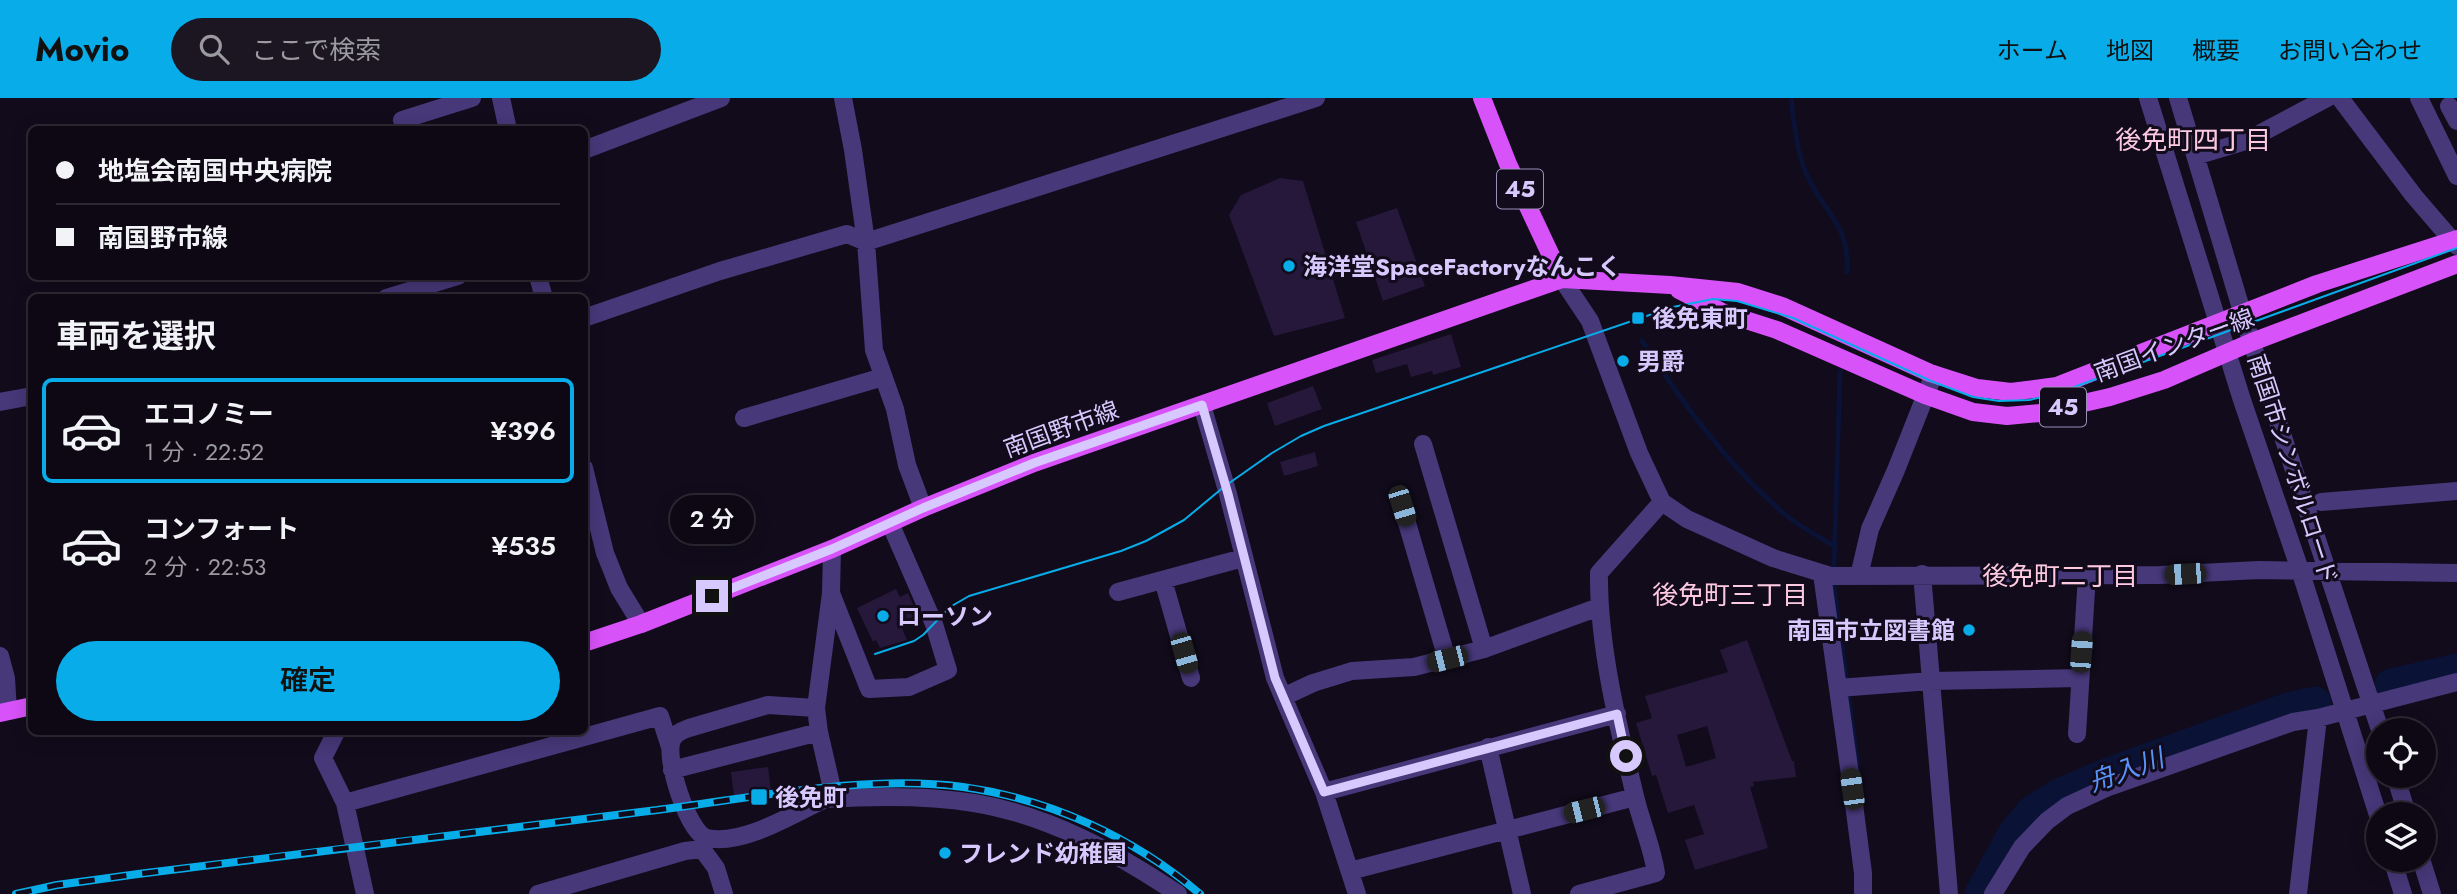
<!DOCTYPE html>
<html lang="ja">
<head>
<meta charset="utf-8">
<style>
	body { margin:0; font-family:Jost,"Noto Sans JP",sans-serif; background:#1b1622; color:#f1f3f6; height:100vh; display:flex; flex-direction:column; font-size:26px; white-space:nowrap }
	* { box-sizing:border-box; margin:0 }
	p { font-size:23px; color:#9a9aa0 }
	.icon { flex:none; width:38px; height:38px; fill:none; stroke:currentColor; stroke-width:2; stroke-linecap:round; stroke-linejoin:round }
	.map { position:relative; flex:1; overflow:hidden }
	.side { position:absolute; left:28px; top:196px; width:560px; height:441px; display:flex; flex-direction:column; background:#0d0814; border-radius:10px; box-shadow:0 4px 18px #0003,0 0 0 2px #2d2934 }
	.side>* { flex:none }
	.hud { position:absolute; left:28px; top:28px; width:560px; height:154px; border-radius:10px; box-shadow:0 4px 18px #0003,0 0 0 2px #2d2934; display:grid; align-content:center; height:154px; padding:0 28px; background:#0d0814 }
	.fabs { position:absolute; left:2366px; top:620px; display:grid; gap:14px }
	.fabs a { display:grid; place-items:center; width:70px; height:70px; border-radius:50%; background:#0d0814; box-shadow:0 4px 18px #0003,0 0 0 2px #2d2934; font-size:35px }
	.end { position:absolute; width:32px; height:32px; margin:-16px; border:9px solid #d7c8fd; background:#111; box-shadow:0 0 0 4px #111 }
	.from { border-radius:50% }
	.bubble { position:absolute; height:49px; border-radius:24px; background:#0d0814; box-shadow:0 4px 18px #0003,0 0 0 2px #2d2934; font-size:23px; font-weight:600; line-height:49px; text-align:center }
	.car { position:absolute; width:21px; height:42px; margin:-21px -10px; border-radius:9px; box-shadow:0 0 5px 2px #0007; background:linear-gradient(#222 24%,#8ab4d8 0 40%,#222 0 76%,#8ab4d8 0 86%,#222 0) }
	.hud b { display:flex; align-items:center; gap:24px; height:66px; font-size:26px }
	.hud b+b { border-top:2px solid #2d2934 }
	.hud i { width:18px; height:18px; background:#f1f3f6 }
	ul { padding:0; list-style:none }
	li { display:flex; align-items:center; gap:21px; height:105px; margin:0 14px 10px; padding:0 14px; border:4px solid transparent; border-radius:10px }
	li div { flex:1 }
	li b { display:block; font-size:26px }
	li em { font-style:normal; font-weight:600 }
	li.selected { border-color:#08ace9 }
	li>.icon { width:63px; height:63px; stroke-width:1.5 }
	h2 { padding:0 28px; font-size:32px; line-height:84px }
	.primary-button { display:flex; gap:14px; margin-top:auto; padding:14px 28px }
	.primary-button a { flex:1; height:80px; border-radius:42px; background:#08ace9; color:#111; font-size:28px; font-weight:600; line-height:80px; text-align:center }
	header { display:flex; align-items:center; gap:42px; box-sizing:border-box; height:98px; padding:0 35px; background:#08ace9; color:#111 }
	header strong { font-size:33px }
	nav { display:flex; gap:38px; margin-inline-start:auto; font-size:24px }
	.search { width:490px; height:63px; background:#1b1622; display:flex; align-items:center; gap:18px; box-sizing:border-box; padding:0 24px; border-radius:38px; color:#9a9aa0; font-size:26px }
	.map>svg:first-child { display:block }
</style>
</head>
<body>
<header>
<strong>Movio</strong>
<div class="search"><svg class="icon" aria-label="search" viewBox="0 0 24 24"><circle cx="10" cy="10" r="6"/><path d="M15 15l6 6"/></svg>ここで検索</div>
<nav><a>ホーム</a><a>地図</a><a>概要</a><a>お問い合わせ</a></nav>
</header>
<div class="map">
<svg width="2457" height="796" viewBox="0 0 2457 796">
	<rect width="100%" height="100%" fill="#110b1b"/>
	<g fill="none" stroke-linecap="round" stroke-linejoin="round">
		<!-- stream -->
		<path stroke="#0a1236" stroke-width="5" d="M1791,0C1794,24 1796,48 1804,70C1819,112 1850,122 1847,174
			M1642,243C1683,305 1725,364 1781,413C1796,427 1817,437 1835,449
			M1834,469L1840,273
			M1834,488L1861,692"/>
		<!-- river -->
		<path stroke="#0a1236" stroke-width="33" d="M2391,587L2457,572
			M1981,796L2014,736L2032,714L2061,696L2111,675L2288,611L2315,605"/>
	</g>
	<!-- building -->
	<path fill="#25183b" fill-rule="evenodd" d="M1280,80L1303,83L1345,220L1274,238L1229,117L1241,97Z
		M1397,110L1425,188L1383,203L1356,124Z
		M1451,236L1461,269L1433,277L1432,273L1411,279L1407,266L1376,275L1372,262Z
		M1313,288L1322,311L1275,328L1267,305Z
		M1315,354L1318,368L1284,378L1280,364Z
		M896,491L900,499L908,495L919,520L902,530L907,542L880,550L876,542L873,544L857,510Z
		M1747,542L1792,663H1794L1796,679L1753,684L1754,688L1750,689L1768,750L1695,772L1685,742L1704,736L1694,707L1668,715L1656,677L1652,678L1636,625L1652,620L1645,598L1728,574L1720,552ZM1707,628L1716,660L1686,669L1677,637Z
		M768,669L771,692L734,699L731,674Z"/>
	<g fill="none" stroke-linecap="round" stroke-linejoin="round">
		<!-- minor -->
		<path stroke="#463879" stroke-width="18" d="M501,0L508,32
			M843,0L853,52L866,144L874,252L895,311L907,367L923,410
			M2148,0L2242,302L2300,472L2378,717
			M2178,0L2246,227L2380,632
			M2340,0L2414,98L2457,148
			M2419,0L2457,78
			M2449,8L2457,23
			M402,22L472,0
			M584,52L721,0
			M2196,58L2246,43L2327,0
			M538,178L544,200
			M1562,181L1590,223L1639,355L1662,404L1687,421L1773,460L1831,478L2160,477L2259,472L2457,475
			M386,200L458,178
			M584,220L720,173L847,136L866,144L1316,0
			M0,304L32,298
			M1202,307L1228,396L1275,580L1324,694L1357,796
			M744,320L883,279
			M1423,346L1484,551
			M584,370L605,455L619,490L641,526
			M2321,404L2457,393
			M1402,408L1447,561
			M1822,476L1852,691L1863,775V796
			M1922,476L1949,796
			M1859,478L1870,431L1896,372L1934,276
			M1163,482L1191,580
			M1118,494L1243,460
			M831,495L869,591L909,589L948,572L934,526L890,425
			M0,558L6,580L8,613
			M1838,590L1931,583L2079,580
			M1283,599L1313,585L1352,573L1414,569L1484,551L1599,509
			M768,607L816,610L819,634L831,686L830,692L825,701C793,716 743,748 707,740C688,735 664,660 672,642C675,635 683,632 689,630Z
			M816,610L831,495L832,451
			M336,634L323,660L345,705L365,796
			M2077,636L2087,477
			M1488,649L1522,796
			M672,672L819,634
			M2395,677L2407,716
			M1324,694L1617,616
			M825,701C874,698 925,697 974,705C1048,717 1117,755 1178,796
			M345,705L660,618L670,649
			M2392,761L2403,796
			M2421,761L2432,796
			M1350,773L1635,699
			M538,796L685,753L702,751L716,770L724,796
			M1579,796L1656,775C1652,748 1641,724 1635,698C1618,628 1598,546 1599,475L1662,404
			M1993,796L2022,749L2047,723L2067,708L2106,690L2293,624L2318,620L2457,584
			M2298,796L2318,620"/>
		<!-- major -->
		<path stroke="#d852f9" stroke-width="18" d="M1482,0L1508,66L1562,181
			M1679,192L1724,215L1777,232L1925,297L1973,314L2007,318L2040,315L2110,299L2164,282L2252,244L2457,166
			M584,545L641,526L832,451L923,410L1034,365L1562,181L1670,187L1738,194L1782,208L1930,275L1977,290L2011,294L2057,288L2317,186L2457,141
			M0,615L32,608"/>
		<!-- tram -->
		<path stroke="#08ace9" stroke-width="2" d="M875,556L914,543L923,537L950,509L969,498L1121,453L1146,443L1184,422L1225,388L1272,355L1301,338L1324,328L1673,209L1713,201L1737,203L1793,220L1931,283L1973,299L1999,303L2029,302L2052,297L2457,150"/>
		<!-- rail casing -->
		<g stroke="#08ace9" stroke-width="8">
			<path id="rail" d="M16,796L57,787L138,776C311,754 484,733 657,712C753,700 866,676 963,689C1050,701 1133,739 1200,796"/>
		</g>
		<!-- rail -->
		<use href="#rail" stroke="#110b1b" stroke-width="5" stroke-dasharray="16" stroke-linecap="butt"/>
	</g>
	<g fill="none" stroke-linecap="round" stroke-linejoin="round">
		<!-- route -->
		<path stroke="#d7c8fd" stroke-width="9" d="M712,498L832,451L923,410L1034,365L1202,307L1228,396L1275,580L1324,694L1617,616L1626,658"/>
	</g>
	<!-- markers -->
	<g fill="#08ace9" stroke="#110b1b" stroke-width="2.5">
		<circle cx="1289" cy="168" r="7"/>
		<rect x="1631" y="213" width="14" height="14" rx="3.5"/>
		<circle cx="1623" cy="263" r="7"/>
		<circle cx="883" cy="518" r="7"/>
		<circle cx="1969" cy="532" r="7"/>
		<rect x="750" y="690" width="18" height="18" rx="3.5"/>
		<circle cx="945" cy="755" r="7"/>
	</g>
	<g text-anchor="middle" dominant-baseline="central" stroke-width="6" stroke-linejoin="round" paint-order="stroke">
		<!-- shield labels -->
		<g fill="#110b1b" stroke="#9c8fb9" stroke-width="2">
			<rect x="1497" y="71.5" width="46" height="39" rx="5"/>
			<rect x="2040" y="289.5" width="46" height="39" rx="5"/>
		</g>
		<g font-size="23" font-weight="bold" fill="#d7c8fd">
			<text x="1520" y="91">45</text>
			<text x="2063" y="309">45</text>
		</g>
		<!-- poi labels -->
		<g font-size="24" font-weight="bold" fill="#d7c8fd" stroke="#110b1b" text-anchor="start">
			<text x="1303" y="168">海洋堂SpaceFactoryなんこく</text>
			<text x="1652" y="220">後免東町</text>
			<text x="1637" y="263">男爵</text>
			<text x="897" y="518">ローソン</text>
			<text x="1955" y="532" text-anchor="end">南国市立図書館</text>
			<text x="775" y="699">後免町</text>
			<text x="959" y="755">フレンド幼稚園</text>
		</g>
		<!-- street labels -->
		<g font-size="24" fill="#d7c8fd" stroke="#110b1b">
			<text transform="translate(2174 247) rotate(-20)">南国インター線</text>
			<text transform="translate(1061 331) rotate(-20)">南国野市線</text>
			<text transform="translate(2293 371) rotate(72)">南国市シンボルロード</text>
		</g>
		<!-- neighbourhood labels -->
		<g font-size="26" fill="#fdc9e1" stroke="#110b1b">
			<text x="2193" y="42">後免町四丁目</text>
			<text x="2060" y="478">後免町二丁目</text>
			<text x="1730" y="497">後免町三丁目</text>
		</g>
		<!-- water labels -->
		<g font-size="26" font-style="italic" fill="#5993fa" stroke="#110b1b">
			<text transform="translate(2126 672) rotate(-20)">舟入川</text>
		</g>
	</g>
</svg>
<div class="fabs">
<a><svg class="icon" aria-label="locate" viewBox="0 0 24 24"><circle cx="12" cy="12" r="6"/><path d="M12 2v4M12 18v4M2 12h4M18 12h4"/></svg></a>
<a><svg class="icon" aria-label="layers" viewBox="0 0 24 24"><path d="M12 4l9 5-9 5-9-5zM3 14l9 5 9-5"/></svg></a>
</div>
<i class="end from" style="left:1626px;top:658px"></i>
<i class="end" style="left:712px;top:498px"></i>
<div class="bubble" style="left:670px;top:397px;width:84px">2 分</div>
<i class="car" style="left:1402px;top:408px;rotate:163deg"></i>
<i class="car" style="left:2185px;top:476px;rotate:267deg"></i>
<i class="car" style="left:2081px;top:554px;rotate:4deg"></i>
<i class="car" style="left:1184px;top:555px;rotate:164deg"></i>
<i class="car" style="left:1447px;top:561px;rotate:256deg"></i>
<i class="car" style="left:1852px;top:691px;rotate:352deg"></i>
<i class="car" style="left:1584px;top:712px;rotate:256deg"></i>
<div class="hud">
<b><i class="from"></i>地塩会南国中央病院</b>
<b><i></i>南国野市線</b>
</div>
<section class="side">
<h2>車両を選択</h2>
<ul>
<li class="selected"><svg class="icon" aria-label="car" viewBox="0 0 24 24"><path d="M5 17H2v-5l4-1 3-4h7l3 4 3 1v5h-3M9 17h6M6 11h13"/><circle cx="7" cy="17" r="2"/><circle cx="17" cy="17" r="2"/></svg><div><b>エコノミー</b><p>1 分 · 22:52</p></div><em>¥396</em></li>
<li><svg class="icon" aria-label="car" viewBox="0 0 24 24"><path d="M5 17H2v-5l4-1 3-4h7l3 4 3 1v5h-3M9 17h6M6 11h13"/><circle cx="7" cy="17" r="2"/><circle cx="17" cy="17" r="2"/></svg><div><b>コンフォート</b><p>2 分 · 22:53</p></div><em>¥535</em></li>
</ul>
<div class="primary-button"><a>確定</a></div>
</section>
</div>
</body>
</html>
